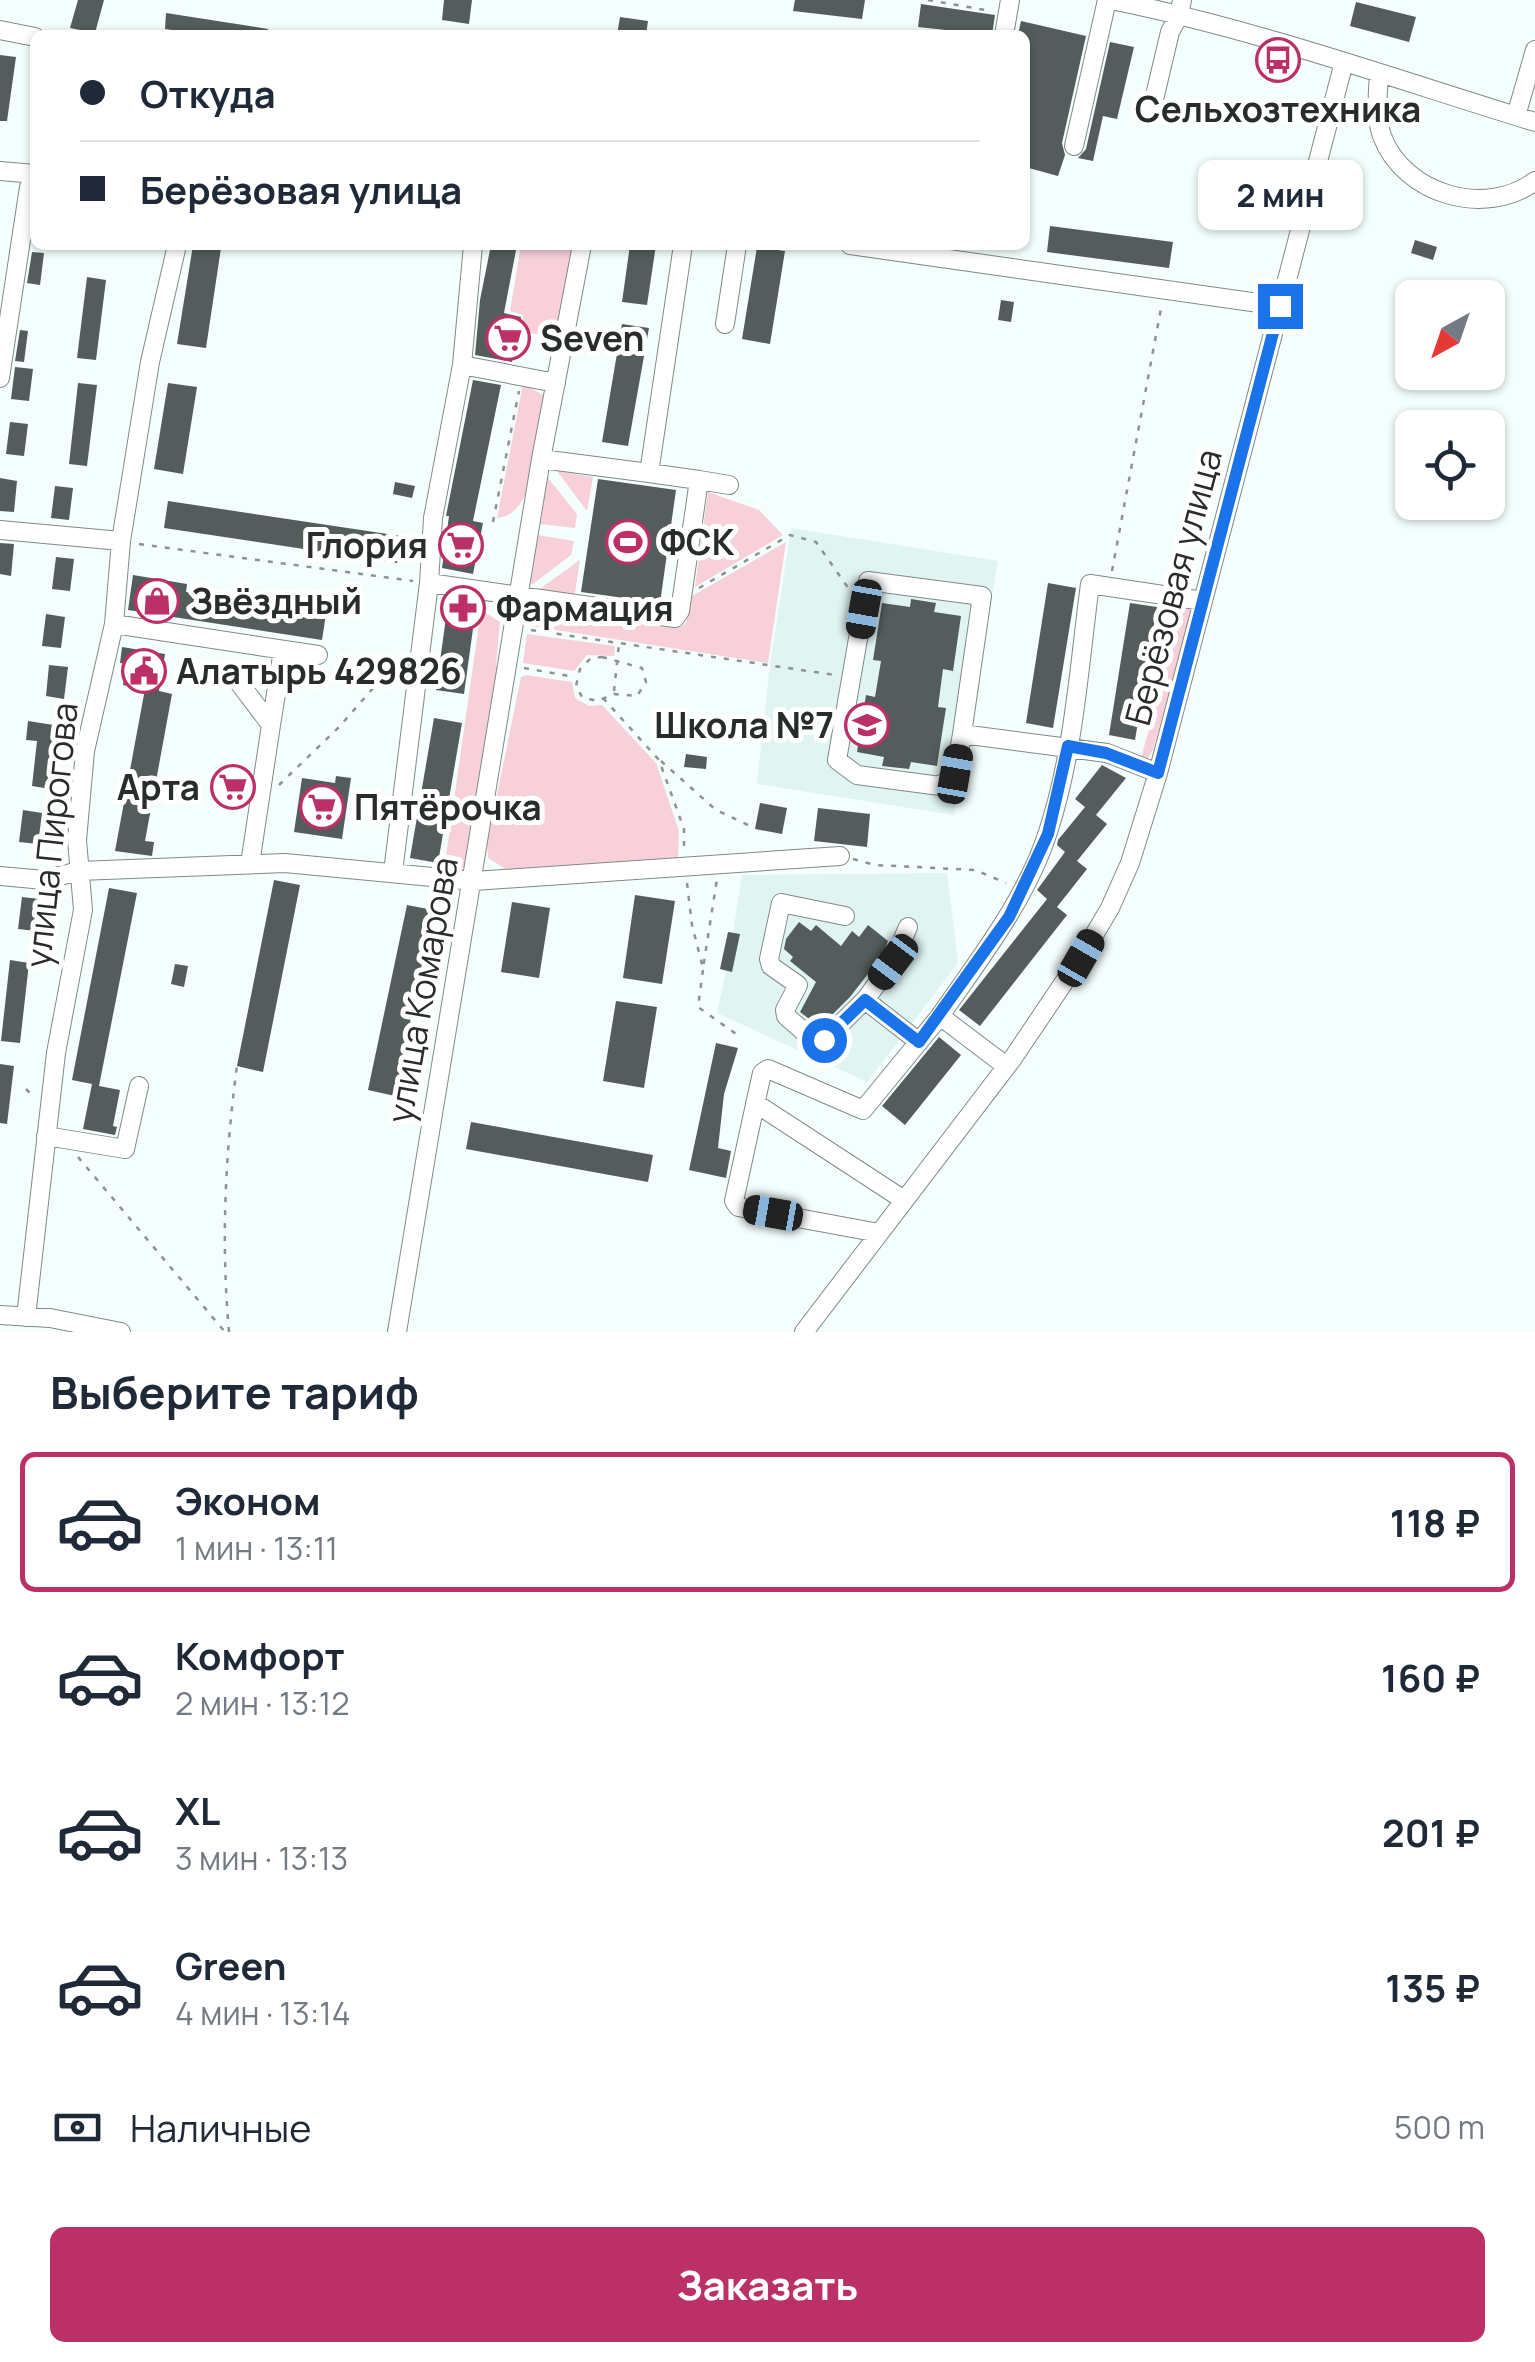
<!DOCTYPE html>
<html lang="ru">
<head>
<meta charset="utf-8">
<style>
	body { margin:0; font-family:Manrope,sans-serif; background:#f6f6f7; color:#1f2937; height:100vh; display:flex; flex-direction:column; font-size:38px; white-space:nowrap }
	* { box-sizing:border-box; margin:0 }
	p { font-size:32px; color:#747a83 }
	.icon { flex:none; width:55px; height:55px; fill:none; stroke:currentColor; stroke-width:2; stroke-linecap:round; stroke-linejoin:round }
	.map { position:relative; height:1332px; overflow:hidden }
	.side { display:flex; flex-direction:column; background:#fff; flex:1 }
	.side>* { flex:none }
	.top-card { position:absolute; left:30px; top:30px; width:1000px; height:220px; border-radius:15px; box-shadow:0 2px 8px #0004; display:grid; align-content:center; height:220px; padding:0 50px; background:#fff }
	.needle { width:65px; rotate:220deg }
	.fabs { position:absolute; left:1395px; top:280px; display:grid; gap:20px }
	.fabs a { display:grid; place-items:center; width:110px; height:110px; border-radius:15px; background:#fff; box-shadow:0 2px 8px #0004; font-size:50px }
	.end { position:absolute; width:45px; height:45px; margin:-22px; border:12px solid #1a73e8; background:#fff; box-shadow:0 0 0 5px #fff }
	.from { border-radius:50% }
	.bubble { position:absolute; height:70px; border-radius:15px; background:#fff; box-shadow:0 2px 8px #0004; font-size:32px; font-weight:700; line-height:70px; text-align:center }
	.car { position:absolute; width:30px; height:60px; margin:-30px -15px; border-radius:12px; box-shadow:0 0 8px 2px #0007; background:linear-gradient(#222 24%,#8ab4d8 0 40%,#222 0 76%,#8ab4d8 0 86%,#222 0) }
	.top-card b { display:flex; align-items:center; gap:35px; height:95px; font-size:38px }
	.top-card b+b { border-top:2px solid #e0e1e3 }
	.top-card i { width:25px; height:25px; background:#1f2937 }
	ul { padding:0; list-style:none }
	li { display:flex; align-items:center; gap:30px; height:140px; margin:0 20px 15px; padding:0 30px; border:5px solid transparent; border-radius:15px }
	li div { flex:1 }
	li b { display:block; font-size:38px }
	li em { font-style:normal; font-weight:700 }
	li.selected { border-color:#bc3068 }
	li>.icon { width:90px; height:90px; stroke-width:1.5 }
	h2 { padding:0 50px; font-size:45px; line-height:120px }
	.pay { display:flex; align-items:center; gap:25px; height:110px; padding:0 50px; font-size:38px }
	.pay p { margin-inline-start:auto }
	.action { display:flex; gap:20px; margin-top:auto; padding:20px 50px }
	.action a { flex:1; height:115px; border-radius:15px; background:#bc3068; color:#fff; font-size:40px; font-weight:700; line-height:115px; text-align:center }
	.map>svg:first-child { display:block }
</style>
</head>
<body>
<div class="map">
<svg width="1535" height="1332" viewBox="0 0 1535 1332">
	<rect width="100%" height="100%" fill="#f3fefd"/>
	<!-- built -->
	<path fill="#e0f4f2" d="M791,528L998,561L954,815L757,784L770,665Z
		M947,873L958,963L867,1082L717,1013L726,971L720,969L728,932H733L742,875Z"/>
	<!-- green -->
	<path fill="#f7d0da" d="M521,245H573L556,338L521,331L523,315L510,311Z
		M523,384L543,395L545,403C539,436 537,515 497,518Z
		M557,471L593,477L587,511Z
		M548,478L577,514L575,528L540,524Z
		M708,492L759,510L783,535L695,587Z
		M537,535L574,541L571,555L533,584L528,583Z
		M786,542L768,663L524,625L526,612L531,607L679,628L686,623L692,596Z
		M580,560L574,599L534,593Z
		M1183,604L1189,606L1191,613L1153,750L1148,758H1141Z
		M481,610L500,622L496,665L500,669L467,864L457,872L444,870Z
		M527,634L615,646L614,656L587,655L574,671L523,663Z
		M526,675L572,682L575,698L589,706L602,705L656,763L679,831L678,858L509,871L488,858L487,844L521,677Z"/>
	<!-- building -->
	<path fill="#545d5c" d="M78,0H104L95,33L70,28Z
		M444,0H472L469,24L442,20Z
		M795,0H865L862,19L793,11Z
		M1356,2L1416,17L1409,42L1350,26Z
		M921,4L995,15L992,35L918,27Z
		M166,13L268,29V35H205L165,29Z
		M620,17L648,21L646,35H617Z
		M1021,21L1086,36L1062,143L1065,155L1058,176L1025,167V35H1018Z
		M1110,42L1134,47L1117,119L1103,116L1093,161L1078,158L1086,149Z
		M0,55L16,57L7,121H0Z
		M1050,226L1173,242L1169,268L1047,252Z
		M1415,240L1437,247L1433,260L1411,253Z
		M193,245L221,248L206,348L177,344Z
		M491,245H517L504,313L521,317L512,362L475,355L480,300Z
		M630,245H656L647,305L622,302Z
		M757,247L785,251L770,344L742,339Z
		M32,252L44,253L40,285L27,283Z
		M87,277L106,280L96,360L77,358Z
		M1001,300L1014,302L1011,322L998,320Z
		M622,324L649,328L628,446L602,442Z
		M20,330L28,331L24,362L15,361Z
		M15,367L33,369L29,401L11,399Z
		M473,380L501,385L473,521L483,523L473,574L442,568L449,516H446Z
		M78,383L97,385L87,466L69,464Z
		M168,383L197,387L183,474L154,469Z
		M10,422L28,424L24,456L6,454Z
		M0,478L17,481L14,512L0,511Z
		M598,479L676,490L660,603L581,592Z
		M395,482L415,486L412,498L393,494Z
		M55,486L73,488L69,520L51,518Z
		M168,501L401,536L397,563L164,528Z
		M0,543L14,544L11,576L0,574Z
		M56,557L74,559L70,591L52,589Z
		M133,575L187,584L186,592L326,614L322,640L128,610Z
		M1048,583L1076,588L1053,728L1026,723Z
		M911,599L936,603L934,612L961,616L953,671L943,669L938,707L946,708L937,766L911,762L909,769L882,766L884,757L857,752L866,695L875,697L881,661L873,660L882,603L910,607Z
		M448,603L476,607L464,694L436,690Z
		M1130,603L1157,607L1135,740L1109,735Z
		M46,614L65,617L61,648L42,646Z
		M122,647L165,654L159,691L172,694L145,841L154,842L152,856L115,851L145,689L123,685L126,664L120,663Z
		M49,665L68,667L64,699L46,696Z
		M434,718L462,723L438,863L410,858Z
		M28,721L60,726L50,789L32,786L37,741L26,740Z
		M686,754L707,757L706,769L684,767Z
		M1102,765L1126,778L1096,815L1107,824L1077,861L1087,869L1057,907L1067,915L980,1026L959,1010L1047,899L1037,890L1065,852L1057,845L1058,840L1085,807L1075,799Z
		M221,770L249,774L245,804L217,799Z
		M336,776L351,778L342,839L294,832L302,778L335,783Z
		M760,803L787,808L782,834L755,829Z
		M818,808L870,814L867,847L814,841Z
		M23,810L42,813L38,844L19,842Z
		M274,880L300,885L263,1072L237,1066Z
		M109,888L137,893L99,1086L120,1090L113,1126L117,1127L115,1135L83,1129L92,1084L72,1080Z
		M635,895L675,901L662,984L623,978Z
		M22,897L40,899L36,931L18,929Z
		M512,902L550,908L539,978L501,972Z
		M407,905L433,910L395,1096L368,1090Z
		M799,922L811,931L816,925L841,946L852,931L859,937L868,925L888,941L882,956L850,997L820,1027L800,1012L816,982L790,961L793,957L784,949L786,939Z
		M728,932L740,934L732,972L720,969Z
		M10,960L29,963L20,1043L1,1041Z
		M175,964L188,966L184,987L171,984Z
		M616,1001L657,1007L644,1088L603,1081Z
		M939,1037L961,1055L905,1125L882,1106Z
		M716,1043L738,1048L724,1094L718,1148L731,1151L726,1178L689,1170Z
		M0,1064L14,1066L7,1124L0,1123Z
		M471,1122L653,1155L648,1182L466,1149Z"/>
	<g fill="none" stroke-linecap="round" stroke-linejoin="round">
		<!-- minor casing -->
		<g stroke="#808a88" stroke-width="20">
			<path id="minor" d="M1111,0C1255,29 1395,79 1535,122
				M0,30L35,37
				M1004,35L1010,0
				M1379,73C1378,94 1375,116 1382,136C1404,195 1486,218 1535,181
				M1152,108L1170,32L1179,15L1182,0
				M1516,116L1535,50
				M1074,146L1107,0
				M0,171L35,174
				M850,245L1280,306
				M725,324L737,245
				M462,365L473,245
				M0,378L29,187
				M541,459L649,473L683,245
				M699,480L729,485
				M0,530L121,541
				M429,583L675,618L680,611L699,480L649,473
				M114,624L318,655
				M237,680L271,725L250,864
				M271,725L283,650
				M962,734L982,596L868,581L837,760L857,775L940,786L955,774L962,734L1107,753L1158,773
				M393,872L429,583L433,518L462,365L556,383
				M0,876L44,880L79,871L285,863L474,881L840,856
				M845,916L781,903L769,959L771,966L798,985L785,1010L786,1016L811,1038L824,1040L865,1000
				M908,927L893,962L865,1000L919,1042
				M940,1016C980,958 1026,900 1048,832C1074,753 1079,667 1090,584L1203,601
				M755,1103L904,1200
				M46,1136L125,1149L139,1086
				M879,1233L738,1207L734,1201L762,1073L768,1069L863,1110L940,1016L1006,1066
				M0,1315L50,1318L121,1332
				M26,1317L56,1053L83,910L77,840L85,751L114,624L121,541L150,362L177,245
				M397,1332L541,459L582,245
				M804,1332L1013,1058L1081,957L1110,908L1130,863L1158,773L1344,62"/>
		</g>
		<!-- path -->
		<path stroke="#8c9392" stroke-width="2.5" stroke-dasharray="5 8" stroke-linecap="butt" d="M928,0L991,11
			M493,522L519,391
			M139,544L413,581
			M1112,571L1162,303
			M699,588L790,535L816,542L851,592
			M531,630L835,675
			M602,657L642,668L646,682L637,696L614,694L597,701L582,697L576,686L580,669L591,658Z
			M524,668L575,677
			M614,691L619,644
			M603,698L659,760L684,829V851
			M661,761L716,810L748,825
			M279,785L339,727L404,653
			M853,859L875,865L975,870L1006,883
			M687,883L692,925L703,968L717,879
			M703,970L698,1007L739,1036
			M26,1089L35,1098
			M78,1157L225,1332
			M229,1332C221,1242 225,1156 237,1066"/>
		<!-- minor -->
		<use href="#minor" stroke="#fff" stroke-width="18"/>
	</g>
	<g fill="none" stroke-linecap="round" stroke-linejoin="round">
		<!-- route -->
		<path stroke="#1a73e8" stroke-width="12" d="M824,1040L865,1000L919,1042L1009,917L1048,834L1068,746L1106,753L1158,773L1280,306"/>
	</g>
	<!-- icons -->
	<defs>
		<g id="bus-ring" transform="scale(2.25)"><circle r="9.5" fill="#fff" stroke="#bc3068" stroke-width="1.5"/><path d="M-5-6H5V4H4V6H2V4H-2V6H-4V4H-5ZM-3.5-4V0h7V-4ZM-3.5 1.2v1.5H-2V1.2ZM2 1.2v1.5H3.5V1.2Z" fill="#bc3068"/></g>
		<g id="supermarket-ring" transform="scale(2.25)"><circle r="9.5" fill="#fff" stroke="#bc3068" stroke-width="1.5"/><path d="M-6-5.5h2.5l.6 2H6L4.5 2H-2.5L-4.4-4H-6ZM-1.5 3.2a1.3 1.3 0 1 0 .1 0ZM3 3.2a1.3 1.3 0 1 0 .1 0Z" fill="#bc3068"/></g>
		<g id="stadium-ring" transform="scale(2.25)"><circle r="9.5" fill="#fff" stroke="#bc3068" stroke-width="1.5"/><path d="M0-5a6.5 5 0 1 0 0 10a6.5 5 0 1 0 0-10ZM-3.5-1.8h7v3.6h-7Z" fill="#bc3068"/></g>
		<g id="shop-ring" transform="scale(2.25)"><circle r="9.5" fill="#fff" stroke="#bc3068" stroke-width="1.5"/><path d="M-5-2.5h2.3a2.7 3.5 0 0 1 5.4 0H5L5.5 6h-11ZM-1.5-2.5h3a1.5 2.3 0 0 0-3 0Z" fill="#bc3068"/></g>
		<g id="pharmacy-ring" transform="scale(2.25)"><circle r="9.5" fill="#fff" stroke="#bc3068" stroke-width="1.5"/><path d="M-2-6h4v4h4v4h-4v4h-4v-4h-4v-4h4Z" fill="#bc3068"/></g>
		<g id="civic-ring" transform="scale(2.25)"><circle r="9.5" fill="#fff" stroke="#bc3068" stroke-width="1.5"/><path d="M-.6-6.5H3V-4.5H.6V-3L4-1V1h2V6H-6V1h2V-1L-.6-3ZM-1.2 2.5V6h2.4V2.5Z" fill="#bc3068"/></g>
		<g id="school-ring" transform="scale(2.25)"><circle r="9.5" fill="#fff" stroke="#bc3068" stroke-width="1.5"/><path d="M0-5L7-2L0 1L-7-2ZM-4 1L0 2.5L4 1V4Q0 6-4 4Z" fill="#bc3068"/></g>
	</defs>
	<g fill-rule="evenodd">
		<use href="#bus-ring" x="1278" y="60"/>
		<use href="#supermarket-ring" x="508" y="338"/>
		<use href="#stadium-ring" x="628" y="542"/>
		<use href="#supermarket-ring" x="461" y="545"/>
		<use href="#shop-ring" x="157" y="601"/>
		<use href="#pharmacy-ring" x="463" y="608"/>
		<use href="#civic-ring" x="144" y="671"/>
		<use href="#school-ring" x="867" y="725"/>
		<use href="#supermarket-ring" x="233" y="787"/>
		<use href="#supermarket-ring" x="322" y="807"/>
	</g>
	<g text-anchor="middle" dominant-baseline="central" stroke-width="10" stroke-linejoin="round" paint-order="stroke">
		<!-- poi labels -->
		<g font-size="35" font-weight="bold" fill="#282c2b" stroke="#fff" text-anchor="start">
			<text x="1278" y="109" text-anchor="middle">Сельхозтехника</text>
			<text x="540" y="338">Seven</text>
			<text x="660" y="542">ФСК</text>
			<text x="428" y="545" text-anchor="end">Глория</text>
			<text x="190" y="601">Звёздный</text>
			<text x="496" y="608">Фармация</text>
			<text x="176" y="671">Алатырь 429826</text>
			<text x="834" y="725" text-anchor="end">Школа №7</text>
			<text x="200" y="787" text-anchor="end">Арта</text>
			<text x="354" y="807">Пятёрочка</text>
		</g>
		<!-- street labels -->
		<g font-size="35" fill="#282c2b" stroke="#fff">
			<text transform="translate(1173 587) rotate(-75)">Берёзовая улица</text>
			<text transform="translate(51 835) rotate(-84)">улица Пирогова</text>
			<text transform="translate(422 990) rotate(-80)">улица Комарова</text>
		</g>
	</g>
</svg>
<div class="fabs">
<a><svg class="needle" viewBox="-14 -14 28 28"><path d="M0-13l5 13h-10z" fill="#e53935"/><path d="M0 13l5-13h-10z" fill="#747a83"/></svg></a>
<a><svg class="icon" aria-label="locate" viewBox="0 0 24 24"><circle cx="12" cy="12" r="6"/><path d="M12 2v4M12 18v4M2 12h4M18 12h4"/></svg></a>
</div>
<i class="end from" style="left:824px;top:1040px"></i>
<i class="end" style="left:1280px;top:306px"></i>
<div class="bubble" style="left:1198px;top:160px;width:165px">2 мин</div>
<i class="car" style="left:864px;top:609px;rotate:190deg"></i>
<i class="car" style="left:955px;top:774px;rotate:10deg"></i>
<i class="car" style="left:1081px;top:958px;rotate:30deg"></i>
<i class="car" style="left:893px;top:962px;rotate:217deg"></i>
<i class="car" style="left:773px;top:1213px;rotate:280deg"></i>
<div class="top-card">
<b><i class="from"></i>Откуда</b>
<b><i></i>Берёзовая улица</b>
</div>
</div>
<section class="side">
<h2>Выберите тариф</h2>
<ul>
<li class="selected"><svg class="icon" aria-label="car" viewBox="0 0 24 24"><path d="M5 17H2v-5l4-1 3-4h7l3 4 3 1v5h-3M9 17h6M6 11h13"/><circle cx="7" cy="17" r="2"/><circle cx="17" cy="17" r="2"/></svg><div><b>Эконом</b><p>1 мин · 13:11</p></div><em>118 ₽</em></li>
<li><svg class="icon" aria-label="car" viewBox="0 0 24 24"><path d="M5 17H2v-5l4-1 3-4h7l3 4 3 1v5h-3M9 17h6M6 11h13"/><circle cx="7" cy="17" r="2"/><circle cx="17" cy="17" r="2"/></svg><div><b>Комфорт</b><p>2 мин · 13:12</p></div><em>160 ₽</em></li>
<li><svg class="icon" aria-label="car" viewBox="0 0 24 24"><path d="M5 17H2v-5l4-1 3-4h7l3 4 3 1v5h-3M9 17h6M6 11h13"/><circle cx="7" cy="17" r="2"/><circle cx="17" cy="17" r="2"/></svg><div><b>XL</b><p>3 мин · 13:13</p></div><em>201 ₽</em></li>
<li><svg class="icon" aria-label="car" viewBox="0 0 24 24"><path d="M5 17H2v-5l4-1 3-4h7l3 4 3 1v5h-3M9 17h6M6 11h13"/><circle cx="7" cy="17" r="2"/><circle cx="17" cy="17" r="2"/></svg><div><b>Green</b><p>4 мин · 13:14</p></div><em>135 ₽</em></li>
</ul>
<div class="pay"><svg class="icon" aria-label="cash" viewBox="0 0 24 24"><path d="M3 7h18v10H3z"/><circle cx="12" cy="12" r="2"/></svg>Наличные<p>500 m</p></div>
<div class="action"><a>Заказать</a></div>
</section>
</body>
</html>
